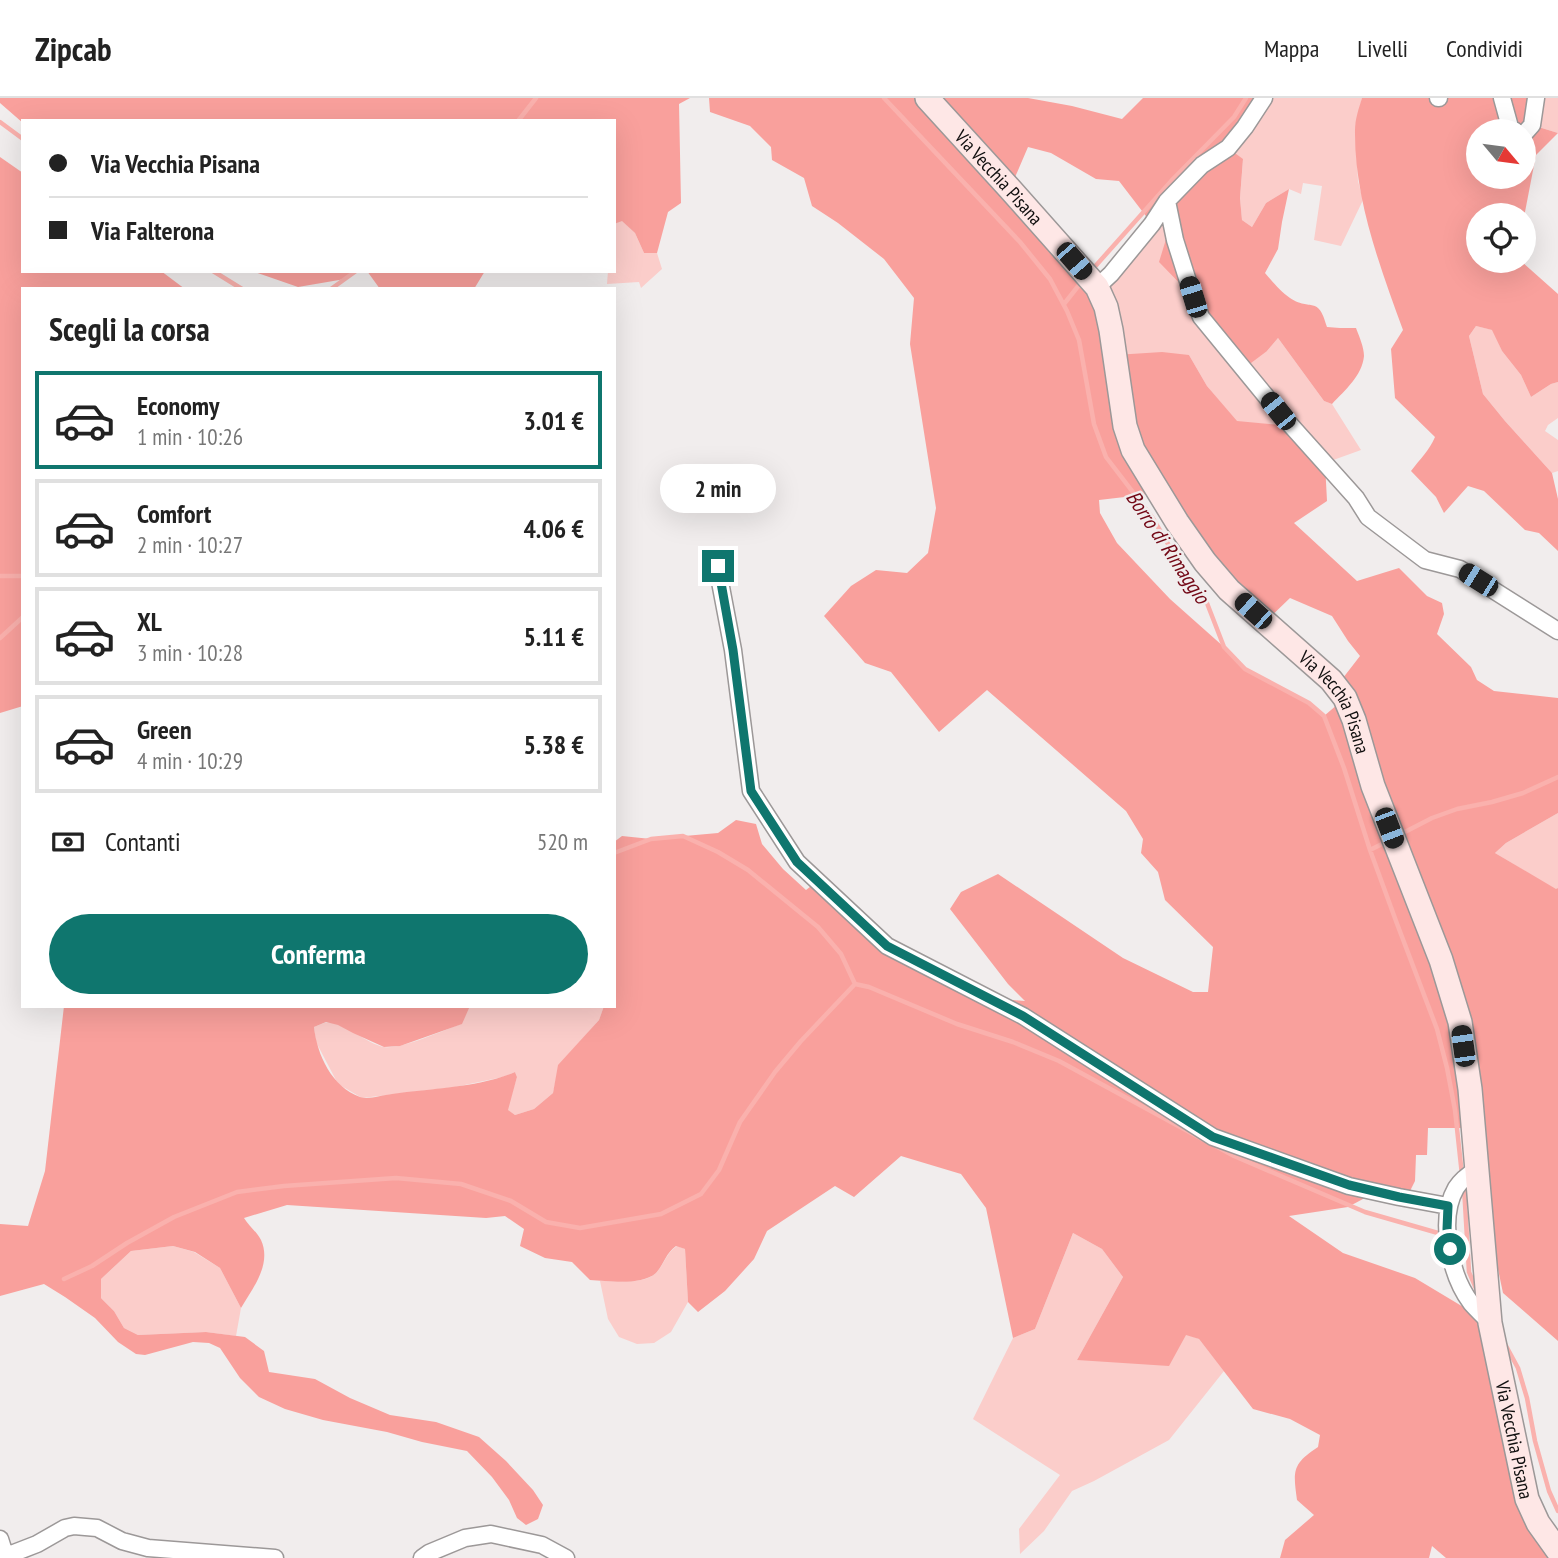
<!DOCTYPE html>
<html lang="it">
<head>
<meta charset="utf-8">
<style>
	body { margin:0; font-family:"PT Sans Narrow",sans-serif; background:#f6f6f6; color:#222; height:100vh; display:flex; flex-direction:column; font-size:26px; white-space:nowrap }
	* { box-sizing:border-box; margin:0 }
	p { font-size:23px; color:#767676 }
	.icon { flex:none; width:38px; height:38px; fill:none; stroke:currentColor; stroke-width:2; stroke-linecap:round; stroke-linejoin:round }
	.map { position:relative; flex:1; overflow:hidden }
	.sheet { position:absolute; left:21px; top:189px; width:595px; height:721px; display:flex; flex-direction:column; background:#fff; border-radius:0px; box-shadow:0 7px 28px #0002 }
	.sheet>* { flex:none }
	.top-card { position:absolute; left:21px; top:21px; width:595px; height:154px; border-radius:0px; box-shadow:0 7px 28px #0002; display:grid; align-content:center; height:154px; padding:0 28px; background:#fff }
	.needle { width:46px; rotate:119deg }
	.buttons { position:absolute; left:1466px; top:21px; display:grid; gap:14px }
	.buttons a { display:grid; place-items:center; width:70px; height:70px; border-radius:50%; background:#fff; box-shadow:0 7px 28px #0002; font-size:35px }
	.end { position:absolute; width:32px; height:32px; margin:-16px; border:9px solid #0f766e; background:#fff; box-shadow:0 0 0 4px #fff }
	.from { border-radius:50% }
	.bubble { position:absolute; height:49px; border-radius:24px; background:#fff; box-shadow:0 7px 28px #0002; font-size:23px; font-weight:600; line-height:49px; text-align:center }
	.car { position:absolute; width:21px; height:42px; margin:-21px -10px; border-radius:9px; box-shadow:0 0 5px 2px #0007; background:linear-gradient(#222 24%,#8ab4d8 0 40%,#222 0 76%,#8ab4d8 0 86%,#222 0) }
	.top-card b { display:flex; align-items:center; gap:24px; height:66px; font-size:26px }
	.top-card b+b { border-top:2px solid #e0e0e0 }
	.top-card i { width:18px; height:18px; background:#222 }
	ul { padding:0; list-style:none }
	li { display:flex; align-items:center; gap:21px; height:98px; margin:0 14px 10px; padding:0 14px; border:4px solid #e0e0e0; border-radius:0px }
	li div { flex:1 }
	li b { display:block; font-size:26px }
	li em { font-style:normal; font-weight:600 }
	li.selected { border-color:#0f766e }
	li>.icon { width:63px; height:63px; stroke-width:1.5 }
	h2 { padding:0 28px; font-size:32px; line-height:84px }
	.pay { display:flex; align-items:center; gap:18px; height:77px; padding:0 28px; font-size:26px }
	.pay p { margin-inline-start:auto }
	.action { display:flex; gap:14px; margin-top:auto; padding:14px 28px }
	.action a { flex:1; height:80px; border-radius:42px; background:#0f766e; color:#fff; font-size:28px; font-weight:600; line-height:80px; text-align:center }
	header { display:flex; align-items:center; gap:42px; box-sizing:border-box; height:98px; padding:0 35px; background:#fff; border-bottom:2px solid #e0e0e0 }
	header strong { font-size:33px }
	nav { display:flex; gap:38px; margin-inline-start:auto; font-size:24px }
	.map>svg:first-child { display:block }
</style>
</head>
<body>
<header>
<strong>Zipcab</strong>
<nav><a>Mappa</a><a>Livelli</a><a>Condividi</a></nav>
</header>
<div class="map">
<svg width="1558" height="1460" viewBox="0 0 1558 1460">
	<rect width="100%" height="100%" fill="#f1eded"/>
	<!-- green -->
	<path fill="#fbcdca" d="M1264,0H1362L1355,29L1358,83L1363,102L1341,148L1314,142L1322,88L1303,85L1301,96L1289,91L1266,105L1252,129L1242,122L1240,100L1243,62L1228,50Z
		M1536,0H1558V35L1532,27Z
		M1167,103L1267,253L1278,240L1324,303L1332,306L1361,352L1325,365L1291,328L1237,324L1207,288L1189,257L1115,258L1097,189Z
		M622,122L635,135L644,155H657L662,171L641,190L639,184L607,186L608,173H614V126Z
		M1476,228L1493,232L1502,253L1521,277L1531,299L1551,286L1558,284V320L1548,327L1545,333L1558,342V373L1552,375L1505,323L1483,296L1469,238Z
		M1558,715V790L1556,792L1495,755L1506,745Z
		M470,908H604L599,922L559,967L553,995L534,1011L515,1017L507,1012L517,979L515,974L503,979L455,989L362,1000L338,986L316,944L314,929C317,928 321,926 324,925C341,921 366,946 384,949C400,952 444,932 461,926Z
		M1073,1135L1102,1151L1123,1179L1077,1262L1186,1236L1199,1241L1224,1273L1169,1342L1094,1383L1072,1393L1044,1433L1020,1456L1019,1431L1060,1377L973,1321L1013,1240L1035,1231Z
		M173,1148L194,1154L220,1170L241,1210L236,1238L206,1234L138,1237L124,1230L114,1213L101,1200V1181L131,1153Z
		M677,1148L685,1151L688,1204L671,1234L654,1245L637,1246L619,1239L608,1221L600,1183C617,1183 642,1187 656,1175C664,1167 666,1155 677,1148Z"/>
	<!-- forest -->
	<path fill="#f9a09c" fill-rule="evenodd" d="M0,0H690L679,6L681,105L668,114L657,155H644L635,135L622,123L614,126V23H23V25L0,5Z
		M709,0H1028L1072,8L1122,21L1143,0H1264L1228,50L1243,61L1240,100L1242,122L1252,129L1266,105L1289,91L1282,124L1278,151L1265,175C1272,183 1281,194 1290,200C1311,214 1318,196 1327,229L1340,230H1356C1359,238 1364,249 1364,258C1362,278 1345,292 1332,306L1324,303L1278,240L1267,253L1243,271L1193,199L1159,164L1167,138V104L1152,126L1119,83L1096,81L1051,55L1028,49L1010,91L1097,189L1115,257L1162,254L1189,257L1207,288L1237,323L1291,328L1325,365L1327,403L1294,425L1357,483L1399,470L1427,498L1442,505L1444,516L1437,536L1471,569L1477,582L1494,593L1558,600V715L1506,745L1495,755L1556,791L1558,790V1243L1503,1195L1477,1071L1473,1030H1428L1427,1057H1416L1415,1083L1406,1101L1376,1094L1348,1109L1289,1118L1343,1155L1415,1180L1490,1225L1527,1401L1558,1460H1446L1432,1448L1429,1460H1280L1285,1442L1314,1417L1297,1402C1293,1373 1292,1366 1318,1349L1320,1337L1290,1321L1253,1311L1199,1241L1186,1237L1169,1268L1077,1262L1123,1179L1102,1151L1073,1135L1035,1231L1013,1240L986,1110L961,1076L901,1058L854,1099L835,1088L767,1133L754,1161L725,1193L698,1214L688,1204L685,1151L676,1148C666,1155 664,1166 656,1175C641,1188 609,1183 590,1182L572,1164L545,1160L520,1148L524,1131L505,1118L486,1120L287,1107L244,1120C248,1127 257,1134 261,1142C272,1166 253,1190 241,1210L220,1170L195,1154L173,1148L131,1153L101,1181V1200L114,1213L124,1230L138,1237L206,1234L245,1239L264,1253L269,1274L315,1281L350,1300L390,1317L436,1324L479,1339L506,1363L533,1392L543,1407L538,1421L526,1427L517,1420L509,1402L492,1379L467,1353L422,1344L387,1334L323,1322L285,1311L259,1299L240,1280L220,1250L209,1245L193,1244L145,1257L136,1256L118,1244L95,1220L65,1199L44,1186L0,1198V1126L28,1128L45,1073L64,908H470L462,926L400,948L384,949L353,935L338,927L326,924L314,929C317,957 332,989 360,999C368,1002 382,997 392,996C433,990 477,990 515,974L517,979L508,1012L515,1017L534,1011L553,995L558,967L599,922L604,908H614V744L622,738L651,741L718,735L736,722L756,726L762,746L783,771L806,792L815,785L904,862L1002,901L1025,903L1008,886L950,811L961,794L998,776L1123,860L1193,894H1208L1213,849L1165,802L1158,774L1141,755L1143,741L1126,713L987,592L939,634L891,574L865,565L824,518L851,488L876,472L907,475L928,455L936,410L910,246L914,200L884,161L838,125L812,108L804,80L772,62L771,49L750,28L710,14ZM1159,395L1265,524L1290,500L1332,518L1348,543L1360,558L1336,589L1345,600L1324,618L1309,605L1245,571L1224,549L1170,501L1117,445L1100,415L1099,402Z
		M1362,0H1536L1532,27L1558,35L1536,57L1524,119V117H1479V163H1521L1558,196V284L1551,286L1531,299L1521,277L1502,253L1492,232L1476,228L1469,238L1483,296L1505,323L1552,375L1558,401V453L1539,435L1525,432L1484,393L1468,388L1444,415L1436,399L1411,373C1420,361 1429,353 1435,339L1395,300L1391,251L1403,232C1380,169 1354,100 1355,32C1355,21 1359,10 1362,0ZM1479,33H1524V79H1479Z
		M0,59L23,75V173H161L185,191H23V608L0,615Z
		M252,173H356L345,181L298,189Z
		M367,173H485L474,191H380Z"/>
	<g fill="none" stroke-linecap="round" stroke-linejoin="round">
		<!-- stream -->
		<path stroke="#fab1ad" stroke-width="4.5" d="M884,0L1020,144L1050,181L1067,213L1079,242L1094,326L1106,359L1152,419L1186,476L1205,500L1224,549L1245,571L1309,605L1324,618L1344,670L1370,752L1396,823L1437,931L1447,970L1455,1012L1462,1077
			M518,23L536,0
			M0,24L23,41
			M213,173L242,191
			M1091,173L1173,81L1234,19L1246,0
			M331,191L356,173
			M1064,206L1083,182
			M0,478H23
			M0,540L23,519
			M1399,737L1432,720L1457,711L1492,704L1523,695L1558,679
			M1370,752L1388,743
			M614,755L651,741L683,738L718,754L748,772L818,829L841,856L855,886
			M855,886L869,889L957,926L1013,944L1059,963L1204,1042
			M1212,1046L1234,1058L1365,1114L1445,1137
			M1464,1089L1469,1174L1477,1193
			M64,1181L92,1168L127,1145L174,1119L237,1094L284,1088L396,1080L461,1086L511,1103L546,1124L580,1130L661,1116L701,1096L719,1072L740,1024L775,974L801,943L855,886
			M1505,1246L1518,1270L1527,1300L1535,1343L1549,1393L1558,1413"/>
		<!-- minor casing -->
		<g stroke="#9c9898" stroke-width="19">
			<path id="minor" d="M1438,0H1439
				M1502,0L1510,29L1515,33
				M1524,36L1532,27L1536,0
				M1167,103L1175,142L1193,199L1201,219L1278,313L1356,400L1368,419L1425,462L1460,471L1558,533
				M1097,189L1111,176L1152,126L1167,103L1202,67L1228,50L1245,29L1264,0
				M717,468L733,552L751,693L797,764L887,848L1023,918L1213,1039L1349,1088L1399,1099L1448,1108
				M1477,1071C1469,1076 1461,1082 1456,1090C1438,1121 1450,1177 1471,1205C1477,1212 1484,1218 1490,1225
				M0,1441L6,1460
				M6,1458L37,1446L65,1430L74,1428L97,1430L122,1443L148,1450L275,1460
				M422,1460L429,1455L465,1440L491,1436L542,1447L566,1460"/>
		</g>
		<!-- secondary casing -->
		<g stroke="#9c9898" stroke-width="26">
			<g id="secondary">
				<path id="s1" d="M927,0L1010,91L1097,189L1106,209L1111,232L1125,328L1133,352L1177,424L1205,464L1229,492L1331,582L1345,600L1354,622L1373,688L1441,862L1460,924L1470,991L1490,1225L1527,1401L1538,1425L1558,1453"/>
			</g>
		</g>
		<!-- minor -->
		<use href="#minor" stroke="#fff" stroke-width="16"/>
		<!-- secondary -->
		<use href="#secondary" stroke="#fee7e6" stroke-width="23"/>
	</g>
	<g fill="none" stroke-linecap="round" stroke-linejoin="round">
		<!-- route -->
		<path stroke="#0f766e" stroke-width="9" d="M718,468L733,552L751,693L797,764L887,848L1023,918L1213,1039L1349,1087L1399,1099L1448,1108L1447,1131L1450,1151"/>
	</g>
	<g text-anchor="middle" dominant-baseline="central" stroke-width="5" stroke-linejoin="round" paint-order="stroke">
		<!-- street labels -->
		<g font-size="19" fill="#100f0f" stroke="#f1eded">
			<text stroke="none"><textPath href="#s1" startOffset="107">Via Vecchia Pisana</textPath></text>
			<text stroke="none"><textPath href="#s1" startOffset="749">Via Vecchia Pisana</textPath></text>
			<text stroke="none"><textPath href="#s1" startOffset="1517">Via Vecchia Pisana</textPath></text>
		</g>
		<!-- water labels -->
		<g font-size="21" font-style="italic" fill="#730816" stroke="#f1eded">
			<text transform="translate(1168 449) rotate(56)">Borro di Rimaggio</text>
		</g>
	</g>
</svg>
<div class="buttons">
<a><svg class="needle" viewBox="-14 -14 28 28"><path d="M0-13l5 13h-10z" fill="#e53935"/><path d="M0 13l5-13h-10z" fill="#767676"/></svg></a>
<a><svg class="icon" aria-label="locate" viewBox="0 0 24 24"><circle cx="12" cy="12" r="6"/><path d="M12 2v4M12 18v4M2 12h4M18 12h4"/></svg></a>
</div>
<i class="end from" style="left:1450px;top:1151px"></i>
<i class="end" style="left:718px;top:468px"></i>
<div class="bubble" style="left:660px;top:366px;width:116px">2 min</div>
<i class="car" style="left:1074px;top:163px;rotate:139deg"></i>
<i class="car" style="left:1193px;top:199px;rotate:343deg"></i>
<i class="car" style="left:1278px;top:313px;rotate:321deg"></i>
<i class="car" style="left:1478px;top:482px;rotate:302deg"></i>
<i class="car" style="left:1253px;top:513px;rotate:312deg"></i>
<i class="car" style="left:1389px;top:730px;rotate:159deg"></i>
<i class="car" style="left:1463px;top:948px;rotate:352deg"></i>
<div class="top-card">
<b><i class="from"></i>Via Vecchia Pisana</b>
<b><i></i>Via Falterona</b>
</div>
<section class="sheet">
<h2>Scegli la corsa</h2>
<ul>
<li class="selected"><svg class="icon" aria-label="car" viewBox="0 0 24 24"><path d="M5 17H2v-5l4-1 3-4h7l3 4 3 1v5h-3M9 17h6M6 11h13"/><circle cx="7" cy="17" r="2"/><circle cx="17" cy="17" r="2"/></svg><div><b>Economy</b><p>1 min · 10:26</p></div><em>3.01 €</em></li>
<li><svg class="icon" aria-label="car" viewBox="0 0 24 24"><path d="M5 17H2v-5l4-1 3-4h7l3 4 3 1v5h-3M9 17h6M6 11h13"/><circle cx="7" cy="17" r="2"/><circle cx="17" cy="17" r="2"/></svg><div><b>Comfort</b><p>2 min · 10:27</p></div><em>4.06 €</em></li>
<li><svg class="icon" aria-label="car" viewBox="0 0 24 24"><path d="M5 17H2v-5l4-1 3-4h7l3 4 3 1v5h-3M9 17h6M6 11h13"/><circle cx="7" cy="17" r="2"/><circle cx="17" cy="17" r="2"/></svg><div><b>XL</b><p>3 min · 10:28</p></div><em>5.11 €</em></li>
<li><svg class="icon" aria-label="car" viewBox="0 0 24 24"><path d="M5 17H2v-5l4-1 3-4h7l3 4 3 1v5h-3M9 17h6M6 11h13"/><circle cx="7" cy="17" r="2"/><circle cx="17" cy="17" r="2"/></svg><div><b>Green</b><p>4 min · 10:29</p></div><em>5.38 €</em></li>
</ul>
<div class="pay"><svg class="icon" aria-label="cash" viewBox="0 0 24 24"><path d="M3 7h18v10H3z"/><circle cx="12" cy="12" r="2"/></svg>Contanti<p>520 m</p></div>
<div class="action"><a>Conferma</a></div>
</section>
</div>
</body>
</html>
